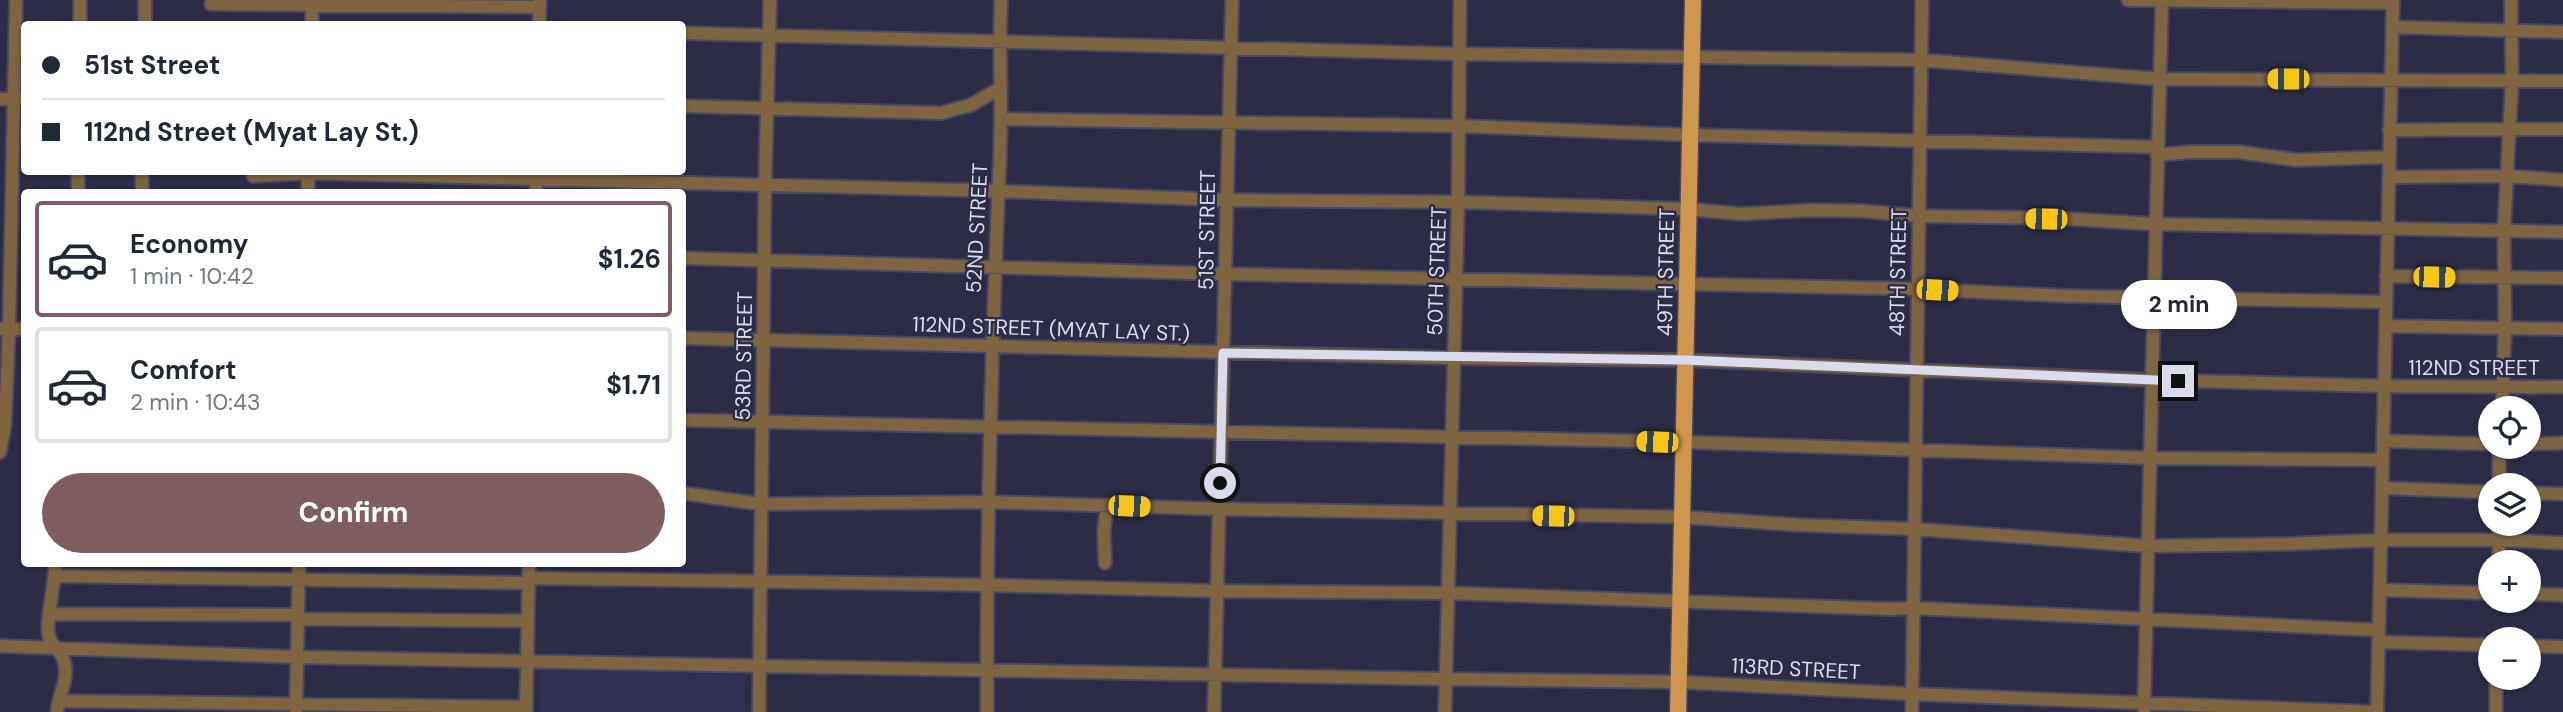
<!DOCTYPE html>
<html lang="en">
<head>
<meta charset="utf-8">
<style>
	body { margin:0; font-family:"DM Sans",sans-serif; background:#f6f6f7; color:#1f2937; height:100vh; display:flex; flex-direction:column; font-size:26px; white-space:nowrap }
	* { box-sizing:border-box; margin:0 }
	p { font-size:23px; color:#747a83 }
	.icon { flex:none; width:38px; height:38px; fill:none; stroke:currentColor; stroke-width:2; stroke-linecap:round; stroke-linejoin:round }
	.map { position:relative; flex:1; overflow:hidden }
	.panel { position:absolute; left:21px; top:189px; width:665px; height:378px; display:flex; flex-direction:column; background:#fff; border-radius:7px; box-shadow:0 2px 5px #0004 }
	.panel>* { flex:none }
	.banner { position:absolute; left:21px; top:21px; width:665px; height:154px; border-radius:7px; box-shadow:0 2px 5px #0004; display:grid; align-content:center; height:154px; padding:0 21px; background:#fff }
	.controls { position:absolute; left:2478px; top:396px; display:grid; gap:14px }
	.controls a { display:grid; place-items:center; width:63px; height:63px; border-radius:50%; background:#fff; box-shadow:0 2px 5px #0004; font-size:35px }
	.end { position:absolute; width:32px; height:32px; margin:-16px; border:9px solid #dadbec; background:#111; box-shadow:0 0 0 4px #111 }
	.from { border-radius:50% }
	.bubble { position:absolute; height:49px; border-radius:24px; background:#fff; box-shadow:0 2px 5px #0004; font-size:23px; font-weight:700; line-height:49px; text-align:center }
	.car { position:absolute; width:21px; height:42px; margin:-21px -10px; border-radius:9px; box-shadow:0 0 5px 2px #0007; background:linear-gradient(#f5c518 24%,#345 0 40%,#f5c518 0 76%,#345 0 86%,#f5c518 0) }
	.banner b { display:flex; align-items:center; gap:24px; height:66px; font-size:26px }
	.banner b+b { border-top:2px solid #e0e1e3 }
	.banner i { width:18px; height:18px; background:#1f2937 }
	ul { padding:12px 0 0; list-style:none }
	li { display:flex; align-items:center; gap:21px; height:116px; margin:0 14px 10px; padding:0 7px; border:4px solid #e0e1e3; border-radius:7px }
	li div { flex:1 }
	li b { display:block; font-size:26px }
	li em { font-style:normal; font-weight:700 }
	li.on { border-color:#7f5d60 }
	li>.icon { width:63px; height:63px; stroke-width:1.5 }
	.primary-button { display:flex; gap:14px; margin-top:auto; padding:14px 21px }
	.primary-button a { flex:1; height:80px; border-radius:42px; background:#7f5d60; color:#fff; font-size:28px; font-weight:700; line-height:80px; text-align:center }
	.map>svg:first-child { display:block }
</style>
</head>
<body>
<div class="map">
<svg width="2563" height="712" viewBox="0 0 2563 712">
	<rect width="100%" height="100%" fill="#2c2c47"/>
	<!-- built -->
	<path fill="#313052" d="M541,670L746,675L745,712H540Z"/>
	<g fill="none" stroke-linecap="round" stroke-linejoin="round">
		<!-- minor casing -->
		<g stroke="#484861" stroke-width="16">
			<path id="minor" d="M2128,0L2393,3
				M211,4L540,7
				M80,24V0
				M145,24V0
				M312,24V0
				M539,24L540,0
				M2392,27L2563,32
				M682,33L1460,54L1920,60L2158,79L2563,81
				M0,99H24
				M682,106L941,113L971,105L1000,88
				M1001,119L1459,126L1690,135L2157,147
				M2389,130L2563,129
				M2157,155L2190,152H2239L2296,160L2389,157
				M253,176L308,173L998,191L1226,200L1458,202L1688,209L1741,214L1813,210L1863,211L1918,216L2054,218L2154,224L2563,232
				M2389,177L2508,176L2563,180
				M78,192V172
				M142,192V172
				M308,192V172
				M536,192V172
				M682,258L1225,274L1917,289L2069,296L2386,302
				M2386,276L2563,278
				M2386,326L2563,329
				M0,329H24
				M682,338L1453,358L1685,360L2152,380L2385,386L2563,387
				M2502,408L2505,328L2504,230L2512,81L2511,0
				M682,420L1683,442L2151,458L2383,460
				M2385,441L2490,444
				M2529,444L2563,443
				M2499,446V485
				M0,452L5,424L9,329L16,0
				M2382,488L2490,492
				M682,493L760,504L988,502L1220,509L1682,517L1798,525L1914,529L2147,546L2286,544L2381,540H2499L2563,543
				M2529,493L2563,494
				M2499,562V523
				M1105,563L1104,530L1107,505
				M55,564C55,586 48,608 48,630C48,643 58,648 63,658C71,677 58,695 57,712
				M55,576L529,583V578L987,585L1217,591L1447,593L1889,609L1913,608L2378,630
				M2380,590L2490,593
				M2529,594L2563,595
				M50,614L298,615V619L528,621
				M2379,642L2490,645
				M0,646L297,657L1446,679L1680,682L1912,694L2375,712
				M2529,646L2563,647
				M61,701L526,707
				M296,710L299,564
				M526,712L529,564
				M759,712L765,184L770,0
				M987,712C986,526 992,340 1000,154C1002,103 999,51 1001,0
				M1214,712L1232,0
				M1445,712L1458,202L1460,0
				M1912,712L1922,0
				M2144,712C2151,475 2154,237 2162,0
				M2377,712L2393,0
				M2496,712V677"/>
		</g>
		<!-- major casing -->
		<g stroke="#484861" stroke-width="19">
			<path id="major" d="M1678,712L1693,0"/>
		</g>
		<!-- minor -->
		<use href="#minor" stroke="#7f6442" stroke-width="12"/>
		<!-- major -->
		<use href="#major" stroke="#ce974d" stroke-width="16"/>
	</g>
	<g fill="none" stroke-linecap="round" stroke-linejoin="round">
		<!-- route -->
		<path stroke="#dadbec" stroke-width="9" d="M1220,483L1223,353L1685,360L2178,381"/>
	</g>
	<g text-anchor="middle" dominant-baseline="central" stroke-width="5" stroke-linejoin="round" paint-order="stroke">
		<!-- street labels -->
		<g font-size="21" fill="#dadbec" stroke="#2c2c47">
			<text transform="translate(977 228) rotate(-87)">52ND STREET</text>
			<text transform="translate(1207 230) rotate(-89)">51ST STREET</text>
			<text transform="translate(1437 271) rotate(-88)">50TH STREET</text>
			<text transform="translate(1666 272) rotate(-89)">49TH STREET</text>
			<text transform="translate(1898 272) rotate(-89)">48TH STREET</text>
			<text transform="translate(1051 329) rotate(2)">112ND STREET (MYAT LAY ST.)</text>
			<text transform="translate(744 356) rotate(-89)">53RD STREET</text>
			<text x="2474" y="368">112ND STREET</text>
			<text transform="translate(1796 669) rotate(3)">113RD STREET</text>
		</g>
	</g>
</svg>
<div class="controls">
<a><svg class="icon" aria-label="locate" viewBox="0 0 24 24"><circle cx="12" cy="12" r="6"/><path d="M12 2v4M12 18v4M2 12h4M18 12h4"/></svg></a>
<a><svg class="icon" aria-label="layers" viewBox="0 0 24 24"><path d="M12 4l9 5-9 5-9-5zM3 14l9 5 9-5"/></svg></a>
<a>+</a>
<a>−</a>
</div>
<i class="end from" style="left:1220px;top:483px"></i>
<i class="end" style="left:2178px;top:381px"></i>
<div class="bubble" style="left:2121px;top:280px;width:116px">2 min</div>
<i class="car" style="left:2288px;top:79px;rotate:270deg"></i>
<i class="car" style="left:2046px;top:219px;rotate:271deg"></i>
<i class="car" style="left:2434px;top:277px;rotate:91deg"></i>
<i class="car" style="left:1937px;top:290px;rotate:93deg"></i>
<i class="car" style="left:1657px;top:442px;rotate:272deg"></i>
<i class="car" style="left:1129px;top:506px;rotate:92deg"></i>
<i class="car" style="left:1553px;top:516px;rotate:271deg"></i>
<div class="banner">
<b><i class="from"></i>51st Street</b>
<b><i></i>112nd Street (Myat Lay St.)</b>
</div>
<section class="panel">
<ul>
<li class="on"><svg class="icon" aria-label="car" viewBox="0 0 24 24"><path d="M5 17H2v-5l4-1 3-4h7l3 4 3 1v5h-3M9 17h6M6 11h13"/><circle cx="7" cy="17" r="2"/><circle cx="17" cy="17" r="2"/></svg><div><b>Economy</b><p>1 min · 10:42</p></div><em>$1.26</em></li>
<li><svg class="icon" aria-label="car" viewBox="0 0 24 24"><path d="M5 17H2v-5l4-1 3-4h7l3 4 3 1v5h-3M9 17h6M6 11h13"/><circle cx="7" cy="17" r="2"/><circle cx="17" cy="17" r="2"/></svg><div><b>Comfort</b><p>2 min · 10:43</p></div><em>$1.71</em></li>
</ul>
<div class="primary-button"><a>Confirm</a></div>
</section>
</div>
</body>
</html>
